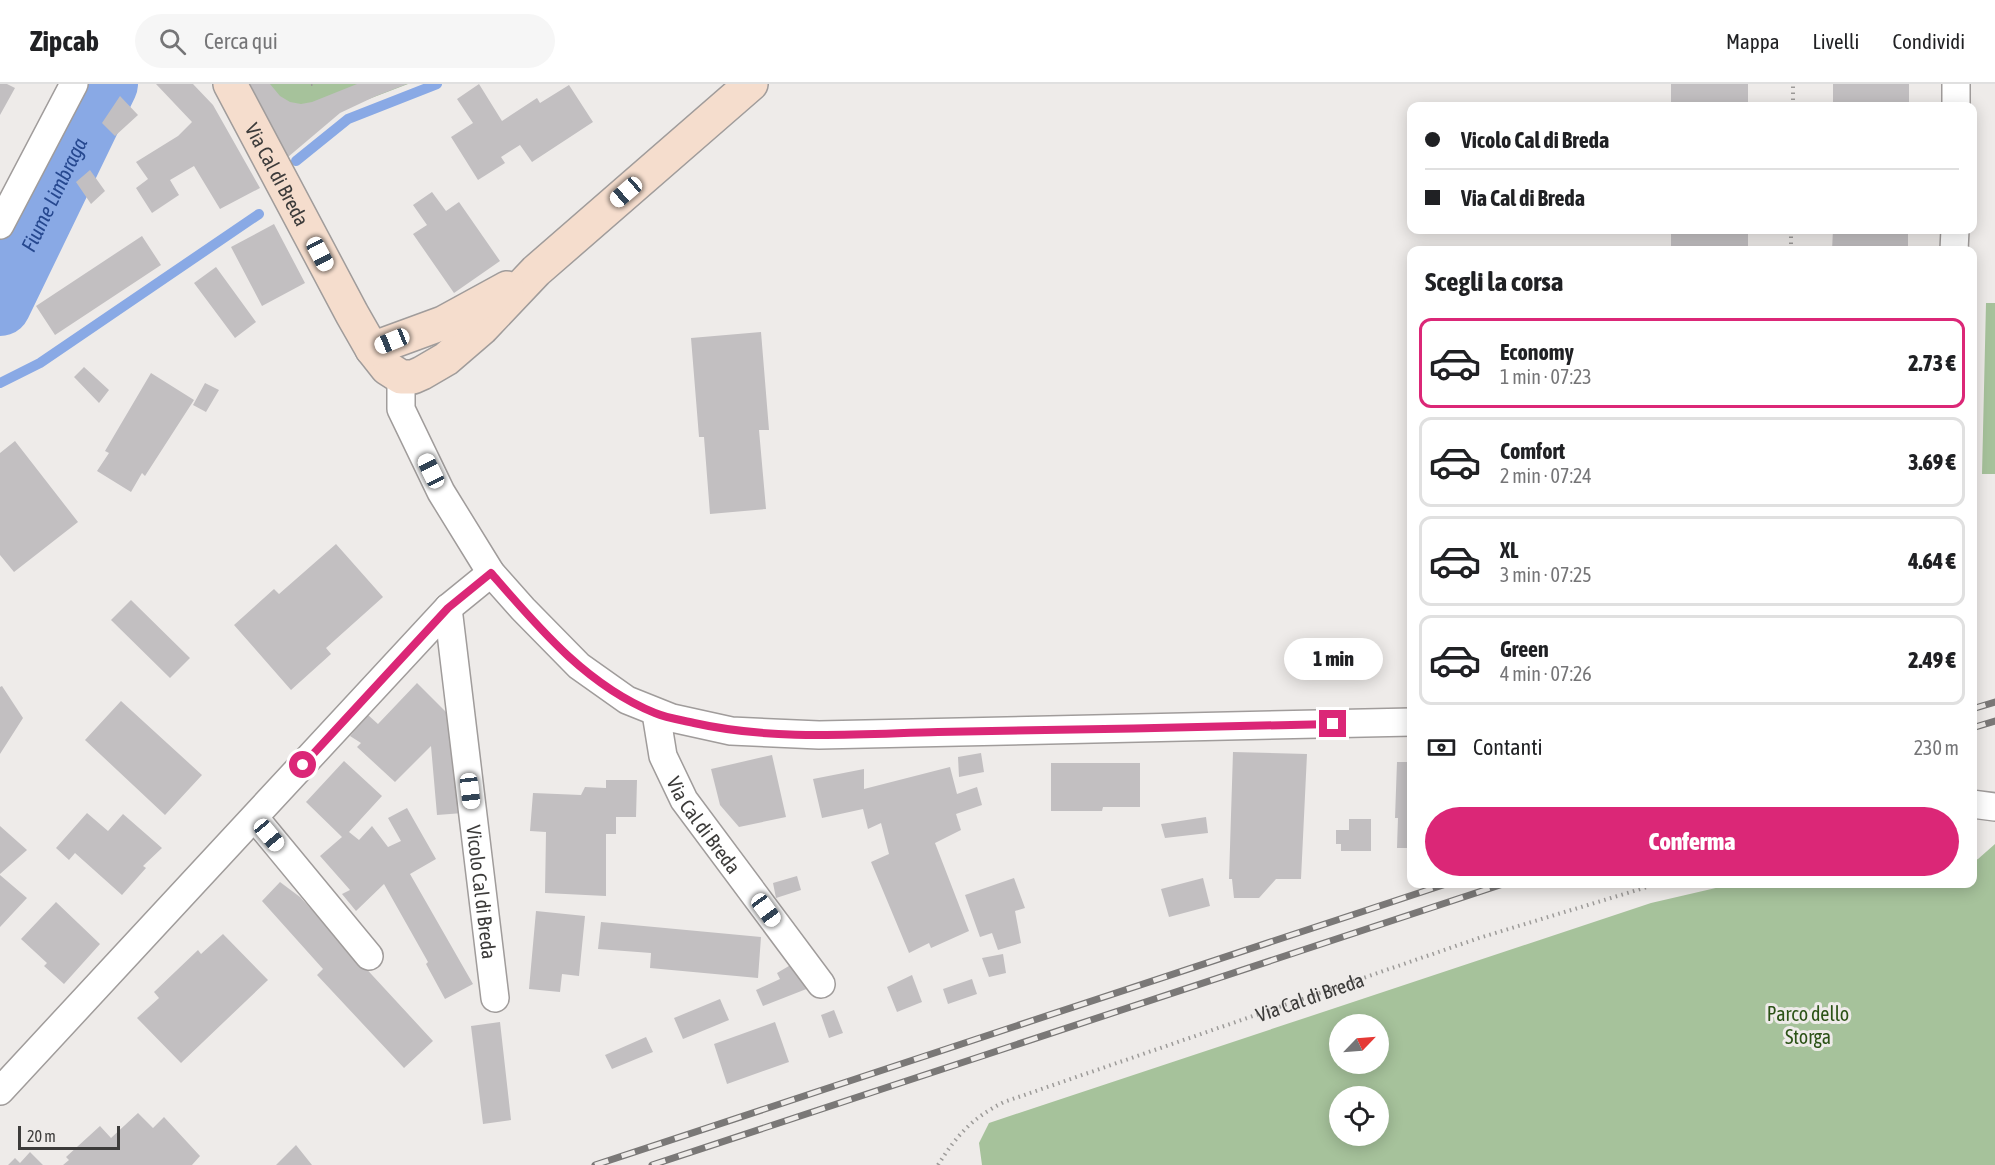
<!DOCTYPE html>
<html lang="it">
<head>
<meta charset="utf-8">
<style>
	body { margin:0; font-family:"Asap Condensed",sans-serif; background:#f6f6f6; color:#202124; height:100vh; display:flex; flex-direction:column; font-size:22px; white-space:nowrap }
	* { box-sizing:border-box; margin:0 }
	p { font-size:20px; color:#757577 }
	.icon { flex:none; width:33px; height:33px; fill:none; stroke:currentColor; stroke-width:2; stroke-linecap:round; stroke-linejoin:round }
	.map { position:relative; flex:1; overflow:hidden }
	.panel { position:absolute; left:1407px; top:162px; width:570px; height:642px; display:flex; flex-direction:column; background:#fff; border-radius:12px; box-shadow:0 3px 15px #0003 }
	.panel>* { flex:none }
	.top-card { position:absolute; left:1407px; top:18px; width:570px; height:132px; border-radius:12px; box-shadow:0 3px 15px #0003; display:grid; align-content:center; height:132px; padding:0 18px; background:#fff }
	.needle { width:39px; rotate:65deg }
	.fabs { position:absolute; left:1329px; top:930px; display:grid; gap:12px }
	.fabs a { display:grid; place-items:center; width:60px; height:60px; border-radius:50%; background:#fff; box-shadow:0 3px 15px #0003; font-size:30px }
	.scale { position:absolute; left:18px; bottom:15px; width:102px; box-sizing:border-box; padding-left:6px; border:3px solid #3c3b3a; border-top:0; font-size:16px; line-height:21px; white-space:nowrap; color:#3c3b3a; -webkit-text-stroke:4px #eeebe9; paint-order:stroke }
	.end { position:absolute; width:27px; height:27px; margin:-14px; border:8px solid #db2777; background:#fff; box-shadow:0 0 0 3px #fff }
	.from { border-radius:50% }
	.bubble { position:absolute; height:42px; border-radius:21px; background:#fff; box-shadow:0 3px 15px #0003; font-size:20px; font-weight:800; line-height:42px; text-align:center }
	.car { position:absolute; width:18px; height:36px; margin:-18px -9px; border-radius:8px; box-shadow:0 0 4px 2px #0007; background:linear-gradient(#fff 24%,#345 0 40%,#fff 0 76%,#345 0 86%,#fff 0) }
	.top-card b { display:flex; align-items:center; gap:21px; height:57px; font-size:22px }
	.top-card b+b { border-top:2px solid #e0e0e0 }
	.top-card i { width:15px; height:15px; background:#202124 }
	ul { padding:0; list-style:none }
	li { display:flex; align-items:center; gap:18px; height:90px; margin:0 12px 9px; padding:0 6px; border:3px solid #e0e0e0; border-radius:12px }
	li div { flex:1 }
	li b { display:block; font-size:22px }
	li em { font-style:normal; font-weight:800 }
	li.selected { border-color:#db2777 }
	li>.icon { width:54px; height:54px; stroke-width:1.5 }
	h2 { padding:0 18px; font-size:27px; line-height:72px }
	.pay { display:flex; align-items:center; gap:15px; height:66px; padding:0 18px; font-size:22px }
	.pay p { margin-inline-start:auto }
	.button { display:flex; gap:12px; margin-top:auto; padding:12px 18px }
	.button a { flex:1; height:69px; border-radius:36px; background:#db2777; color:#fff; font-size:24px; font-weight:800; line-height:69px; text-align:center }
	header { display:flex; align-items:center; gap:36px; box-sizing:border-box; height:84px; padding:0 30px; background:#fff; border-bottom:2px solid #e0e0e0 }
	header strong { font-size:28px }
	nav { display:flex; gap:33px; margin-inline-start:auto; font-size:21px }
	.search { width:420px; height:54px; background:#f6f6f6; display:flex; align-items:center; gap:15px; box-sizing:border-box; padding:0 21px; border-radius:33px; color:#757577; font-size:22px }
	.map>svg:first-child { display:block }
</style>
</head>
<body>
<header>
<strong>Zipcab</strong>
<div class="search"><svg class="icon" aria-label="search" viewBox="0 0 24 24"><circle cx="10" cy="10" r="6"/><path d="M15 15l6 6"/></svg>Cerca qui</div>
<nav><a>Mappa</a><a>Livelli</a><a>Condividi</a></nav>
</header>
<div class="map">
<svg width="1995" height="1081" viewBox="0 0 1995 1081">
	<rect width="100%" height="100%" fill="#eeebe9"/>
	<!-- green -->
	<path fill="#a6c29b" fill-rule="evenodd" d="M252,0H408L340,26L287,69Z
		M1986,219H1995V390H1982Z
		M1995,760V1081H982L979,1059L989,1039L1651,819L1733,800H1972L1973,777L1978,775ZM1340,940H1378V980H1340ZM1340,1012H1378V1052H1340Z"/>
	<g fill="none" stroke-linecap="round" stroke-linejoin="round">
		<!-- stream -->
		<path stroke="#89a9e5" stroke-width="10" d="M296,77L348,35L437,0
			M0,299L40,279L259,130"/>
		<!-- river -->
		<path stroke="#89a9e5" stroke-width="62" id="s1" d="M0,221L107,0"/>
	</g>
	<!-- building -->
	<path fill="#c2bfc1" d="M0,0H7L15,4L0,31Z
		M156,0H193L213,21L260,104L220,125L194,82L170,96L179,111L152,129L136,104L148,95L136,78L178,52L192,38Z
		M250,0H270L280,12L290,18L301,20L312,18L357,0H407L376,12L340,29L288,73Z
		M479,0L502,37L537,14L540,19L569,1L593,38L532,78L520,61L501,73L505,79L478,96L451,53L473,39L457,15Z
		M1671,0H1748V22H1671Z
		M1833,0H1909V22H1833Z
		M120,12L138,31L115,52L102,39Z
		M90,86L105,107L91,120L76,98Z
		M432,108L446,127L459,118L500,177L454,209L413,150L427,141L413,121Z
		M274,140L305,199L262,222L231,163Z
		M1671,146H1748V166H1671Z
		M1833,146H1908V166H1832Z
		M142,152L161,181L55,251L36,222Z
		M216,183L256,238L235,254L194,199Z
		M761,248L769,346H759L766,425L710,430L704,353H699L691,254Z
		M84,283L109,306L99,319L74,293Z
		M151,289L194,316L145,392L142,389L131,408L97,387L109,369L105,367Z
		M205,299L219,306L206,328L193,321Z
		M15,357L78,438L14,488L0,471V369Z
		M336,460L383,513L326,564L331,570L291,606L234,541L274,505L279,510Z
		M131,516L190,574L170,594L111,536Z
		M417,599L454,636L463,729L437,731L431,662L395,698L357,663L361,659L350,652L368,631L378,640Z
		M2,602L23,634L0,670V603Z
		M121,617L202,691L165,731L85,656Z
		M1233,668L1307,670L1301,795H1276L1259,814H1234L1232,795H1229Z
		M981,669L984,688L959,693L958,673Z
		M772,671L786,733L739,743L720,721L711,685Z
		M344,677L382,712L349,748L359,756L372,742L388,763L401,757L388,734L407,724L436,775L410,790L473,900L445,915L426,880L428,878L384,800L356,827L342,810L350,806L320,772L342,753L306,718Z
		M1397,678H1412V764H1397L1398,734H1395Z
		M1051,679H1140V723H1103L1102,727H1051Z
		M950,683L957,710L977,703L982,721L956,730L961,746L935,759L969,847L931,864L929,859L909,869L871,778L889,770L881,739L868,745L863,725L822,734L813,695L864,685V705Z
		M606,696H637L636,733H616V750H606V812L545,809L546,748L530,747L533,709L581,711L585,703L606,704Z
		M87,729L108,747L123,730L162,764L143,782L146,784L122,811L75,769L69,776L56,764Z
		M1206,733L1208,749L1165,754L1161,740Z
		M1349,735H1371V767H1341V760H1336V746H1349Z
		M0,742L27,766L0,790Z
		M0,791L27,814L0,843Z
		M797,792L801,806L776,814L773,799Z
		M1014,794L1025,824L1015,827L1021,859L998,866L992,849L980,853L965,811Z
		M1203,794L1210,822L1169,833L1161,805Z
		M280,798L300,813L433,957L404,984L317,891L323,885L262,817Z
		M56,818L100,860L64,900L44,882L47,879L21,855Z
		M536,827L585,832L579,892L562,890L560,908L529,905Z
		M601,838L761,853L758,894L650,884L651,869L598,865Z
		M223,850L268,896L181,979L137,934L159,914L154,908L198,866L201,870Z
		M1003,870L1006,889L989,893L982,874Z
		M794,879L809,904L763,922L756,906L780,895L777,889Z
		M912,891L922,918L897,928L887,903Z
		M972,895L977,910L948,920L943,905Z
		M720,915L729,936L683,955L674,934Z
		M834,926L843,949L829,954L821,931Z
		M500,938L511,1036L483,1040L471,942Z
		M775,938L789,978L727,1000L714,960Z
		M646,953L653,968L612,985L605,971Z
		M138,1029L153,1044L164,1033L200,1072L192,1081H63L69,1076L66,1073L100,1042L111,1054Z
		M296,1061L312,1081H276Z
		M30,1068L43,1081H8L15,1074L20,1079Z"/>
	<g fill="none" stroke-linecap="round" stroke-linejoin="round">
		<!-- street casing -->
		<g stroke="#a09c9b" stroke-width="30">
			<g id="street">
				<path d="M1956,22V0"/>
				<path d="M0,141L74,0"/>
				<path d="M1954,166L1955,146"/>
				<path d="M401,293V325L441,408L491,489L523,525L579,582L627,616L672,634L731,647L819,651L1412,638"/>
				<path id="s3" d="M448,524L495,914"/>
				<path id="s4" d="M656,629L663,672L684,716L821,900"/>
				<path d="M1972,720L1995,723"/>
				<path d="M255,734L369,872"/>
				<path d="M0,1007L448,524L491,489"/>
			</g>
		</g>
		<!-- secondary casing -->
		<g stroke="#a09c9b" stroke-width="36">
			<g id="secondary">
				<path id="s5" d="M230,0L352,230L372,265L387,284L401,293H413L422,289L446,275L482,244L536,187L751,0"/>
				<path d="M372,265L443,239L507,204"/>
			</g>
		</g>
		<!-- path -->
		<g stroke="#9d9b99" stroke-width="4" stroke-dasharray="1.5 4.5" stroke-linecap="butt">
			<path d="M311,0H315"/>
			<path d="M1793,22V0"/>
			<path d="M1791,166V146"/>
			<path id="s2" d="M938,1081C957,1051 972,1034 1004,1018L1479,854L1657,800"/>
		</g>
		<!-- street -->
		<use href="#street" stroke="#fff" stroke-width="27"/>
		<!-- secondary -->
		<use href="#secondary" stroke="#f5ddcd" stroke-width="33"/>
		<!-- rail casing -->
		<g stroke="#7a7877" stroke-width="7">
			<path id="rail" d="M1972,625L1995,618
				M1972,644L1995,637
				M595,1081L1446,800
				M652,1081L1503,800"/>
		</g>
		<!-- rail -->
		<use href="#rail" stroke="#eeebe9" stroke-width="4.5" stroke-dasharray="14" stroke-linecap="butt"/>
	</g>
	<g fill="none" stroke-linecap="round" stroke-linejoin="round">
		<!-- route -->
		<path stroke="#db2777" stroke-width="8" d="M303,681L448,524L491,489C538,543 586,601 655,629C667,634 681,636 694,639C774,657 857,650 938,648C1070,646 1201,643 1333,640"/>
	</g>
	<g text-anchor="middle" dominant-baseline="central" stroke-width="6" stroke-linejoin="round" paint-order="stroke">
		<!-- street labels -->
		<g font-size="20" fill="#3c3b3a" stroke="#eeebe9">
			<text stroke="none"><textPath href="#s5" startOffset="102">Via Cal di Breda</textPath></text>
			<text stroke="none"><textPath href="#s4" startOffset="124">Via Cal di Breda</textPath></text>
			<text stroke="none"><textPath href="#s3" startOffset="286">Vicolo Cal di Breda</textPath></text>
			<text stroke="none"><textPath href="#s2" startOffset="416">Via Cal di Breda</textPath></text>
		</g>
		<!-- park labels -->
		<g font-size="20" fill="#2b5216" stroke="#eeebe9">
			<text x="1808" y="929">Parco dello<tspan x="1808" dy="23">Storga</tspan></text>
		</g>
		<!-- water labels -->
		<g font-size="21" font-style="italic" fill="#26488f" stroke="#eeebe9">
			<text stroke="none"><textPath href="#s1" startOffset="123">Fiume Limbraga</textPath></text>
		</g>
	</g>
</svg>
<div class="fabs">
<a><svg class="needle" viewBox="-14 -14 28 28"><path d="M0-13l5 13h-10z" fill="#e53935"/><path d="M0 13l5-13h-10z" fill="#757577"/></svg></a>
<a><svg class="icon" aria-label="locate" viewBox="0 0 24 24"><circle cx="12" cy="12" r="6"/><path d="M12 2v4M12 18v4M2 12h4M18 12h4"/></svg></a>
</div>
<div class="scale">20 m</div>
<i class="end from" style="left:303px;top:681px"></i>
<i class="end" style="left:1333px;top:640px"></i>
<div class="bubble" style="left:1284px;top:554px;width:99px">1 min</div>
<i class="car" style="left:626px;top:108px;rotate:229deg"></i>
<i class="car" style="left:320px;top:170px;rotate:152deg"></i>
<i class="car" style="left:392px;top:257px;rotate:248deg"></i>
<i class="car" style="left:431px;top:387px;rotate:334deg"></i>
<i class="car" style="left:470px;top:707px;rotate:173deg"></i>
<i class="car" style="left:269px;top:751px;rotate:140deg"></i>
<i class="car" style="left:766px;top:826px;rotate:144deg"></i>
<div class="top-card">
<b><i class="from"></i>Vicolo Cal di Breda</b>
<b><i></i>Via Cal di Breda</b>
</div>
<section class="panel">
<h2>Scegli la corsa</h2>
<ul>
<li class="selected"><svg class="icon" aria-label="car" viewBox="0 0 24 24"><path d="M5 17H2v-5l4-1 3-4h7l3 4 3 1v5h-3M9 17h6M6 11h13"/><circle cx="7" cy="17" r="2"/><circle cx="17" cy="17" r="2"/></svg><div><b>Economy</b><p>1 min · 07:23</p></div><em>2.73 €</em></li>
<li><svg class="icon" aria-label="car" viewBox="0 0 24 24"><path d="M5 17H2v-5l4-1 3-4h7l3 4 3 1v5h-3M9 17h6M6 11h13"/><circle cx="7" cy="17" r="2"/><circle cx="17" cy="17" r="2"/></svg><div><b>Comfort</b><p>2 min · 07:24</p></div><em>3.69 €</em></li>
<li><svg class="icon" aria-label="car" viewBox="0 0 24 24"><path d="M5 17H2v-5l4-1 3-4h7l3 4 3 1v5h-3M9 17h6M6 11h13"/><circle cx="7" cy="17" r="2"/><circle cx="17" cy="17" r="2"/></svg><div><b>XL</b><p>3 min · 07:25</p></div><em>4.64 €</em></li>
<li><svg class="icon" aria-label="car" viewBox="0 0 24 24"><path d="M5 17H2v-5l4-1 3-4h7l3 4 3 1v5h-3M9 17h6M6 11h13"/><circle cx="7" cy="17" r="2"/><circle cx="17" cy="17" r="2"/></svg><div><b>Green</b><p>4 min · 07:26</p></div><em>2.49 €</em></li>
</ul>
<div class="pay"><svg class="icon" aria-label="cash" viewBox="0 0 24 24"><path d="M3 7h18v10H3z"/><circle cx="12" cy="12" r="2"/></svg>Contanti<p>230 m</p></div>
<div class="button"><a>Conferma</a></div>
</section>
</div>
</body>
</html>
